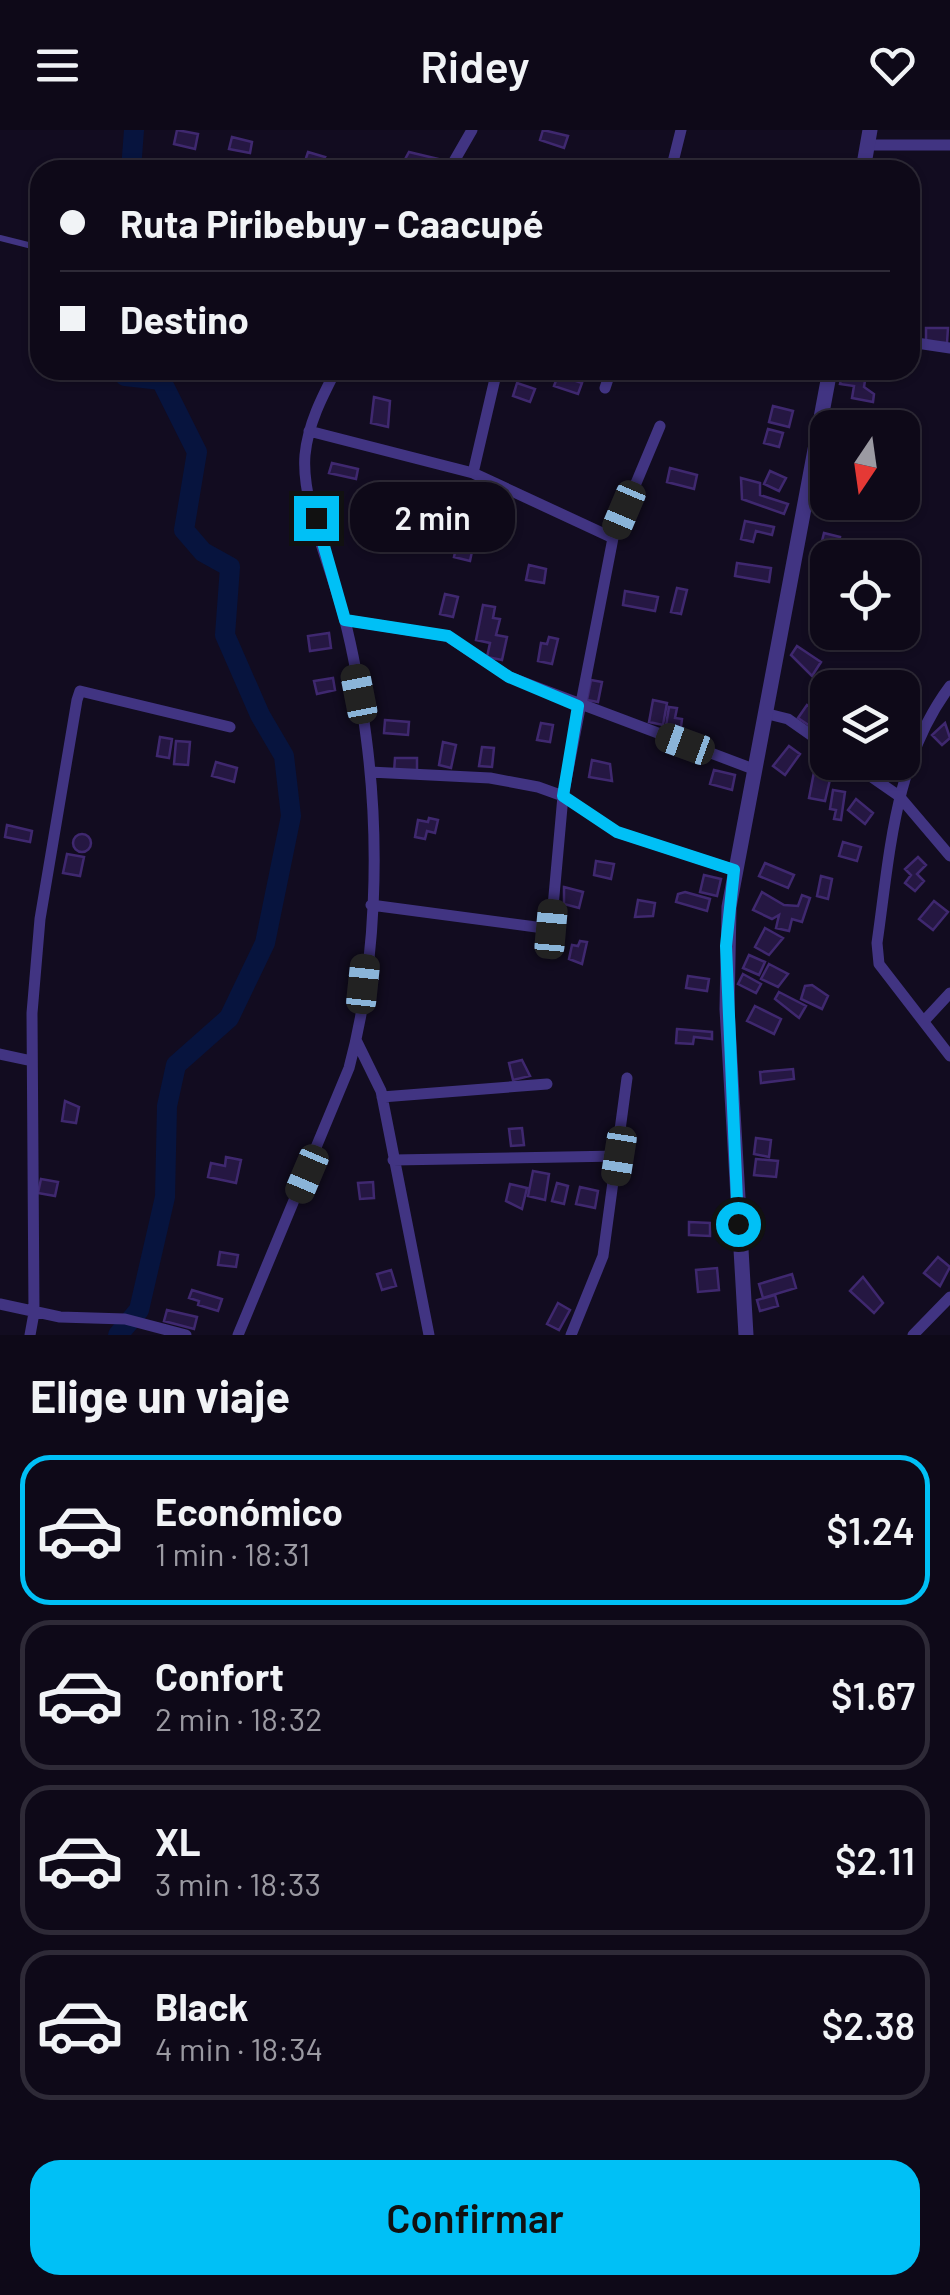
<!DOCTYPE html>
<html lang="es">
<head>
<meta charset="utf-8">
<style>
	body { margin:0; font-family:Barlow,sans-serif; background:#1c1725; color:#f1f3f6; height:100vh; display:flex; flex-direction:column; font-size:38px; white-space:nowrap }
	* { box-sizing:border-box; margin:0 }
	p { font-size:32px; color:#9b9aa2 }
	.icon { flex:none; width:55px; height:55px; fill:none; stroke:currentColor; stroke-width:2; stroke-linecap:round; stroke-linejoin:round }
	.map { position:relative; height:1205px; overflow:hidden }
	.panel { display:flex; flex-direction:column; background:#0e0918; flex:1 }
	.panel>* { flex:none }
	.hud { position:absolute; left:30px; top:30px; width:890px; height:220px; border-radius:30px; box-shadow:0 2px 8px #0004,0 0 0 2px #2e2a37; display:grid; align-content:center; height:220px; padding:0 30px; background:#0e0918 }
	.needle { width:65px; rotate:193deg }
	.buttons { position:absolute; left:810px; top:280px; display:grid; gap:20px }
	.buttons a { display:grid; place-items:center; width:110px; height:110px; border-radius:20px; background:#0e0918; box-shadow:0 2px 8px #0004,0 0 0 2px #2e2a37; font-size:50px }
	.end { position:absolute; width:45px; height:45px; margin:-22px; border:12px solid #00c0f6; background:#111; box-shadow:0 0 0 5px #111 }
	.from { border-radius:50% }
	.bubble { position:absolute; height:70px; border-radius:30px; background:#0e0918; box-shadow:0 2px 8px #0004,0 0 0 2px #2e2a37; font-size:32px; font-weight:600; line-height:70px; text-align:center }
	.car { position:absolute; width:30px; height:60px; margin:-30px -15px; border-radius:12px; box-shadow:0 0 8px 2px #0007; background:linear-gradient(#222 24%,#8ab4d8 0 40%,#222 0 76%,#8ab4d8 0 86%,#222 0) }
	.hud b { display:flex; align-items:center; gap:35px; height:95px; font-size:38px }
	.hud b+b { border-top:2px solid #2e2a37 }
	.hud i { width:25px; height:25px; background:#f1f3f6 }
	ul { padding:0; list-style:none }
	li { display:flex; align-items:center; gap:30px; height:150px; margin:0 20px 15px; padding:0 10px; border:5px solid #2e2a37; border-radius:30px }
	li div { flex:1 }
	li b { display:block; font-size:38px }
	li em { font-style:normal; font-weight:600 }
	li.active { border-color:#00c0f6 }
	li>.icon { width:90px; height:90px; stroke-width:1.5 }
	h2 { padding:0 30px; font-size:45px; line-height:120px }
	.action { display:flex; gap:20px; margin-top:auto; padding:20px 30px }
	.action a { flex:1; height:115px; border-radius:30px; background:#00c0f6; color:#111; font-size:40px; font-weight:600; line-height:115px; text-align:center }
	header { display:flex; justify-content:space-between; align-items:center; height:130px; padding:0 30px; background:#0e0918; font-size:45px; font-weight:600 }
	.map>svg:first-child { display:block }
</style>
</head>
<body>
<header><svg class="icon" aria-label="menu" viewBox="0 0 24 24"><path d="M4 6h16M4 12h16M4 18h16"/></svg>Ridey<svg class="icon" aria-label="heart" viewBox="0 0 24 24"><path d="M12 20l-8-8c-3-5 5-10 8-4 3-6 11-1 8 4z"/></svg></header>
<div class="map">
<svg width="950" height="1205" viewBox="0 0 950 1205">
	<rect width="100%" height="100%" fill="#120c20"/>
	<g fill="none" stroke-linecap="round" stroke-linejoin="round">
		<!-- river -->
		<path stroke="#07143e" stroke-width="20" d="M131,40L134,0
			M118,1205L139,1180L165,1067L167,976L176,935L229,888L265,813L291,686L284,626L260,585L225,505L230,437L203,422L184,400L197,322L161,250L125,246L121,240"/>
	</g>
	<!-- building -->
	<path fill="#251742" stroke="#3f286f" stroke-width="2.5" d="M177,0L198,4L195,19L174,14Z
		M543,0L568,6L564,18L540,10Z
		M232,7L252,12L250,23L229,19Z
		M308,22L325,27L317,40L303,37Z
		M409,22L438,29L436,35L419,30L415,39L403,33Z
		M926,198H948L947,213H926Z
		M843,240L866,244L864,257L874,264L873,272L852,268L854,256L840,254Z
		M558,245L582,253L578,264L554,256Z
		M517,253L535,259L530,272L513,266Z
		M374,267L390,271L388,297L371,293Z
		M773,276L793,281L789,297L769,292Z
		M856,282L874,287L871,298L853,293Z
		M768,299L783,303L779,317L764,313Z
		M332,333L358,339L356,349L329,343Z
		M670,338L697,345L694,359L667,352Z
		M770,341L786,348L779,361L764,354Z
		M741,348L760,353V365L788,374L784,384L742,369Z
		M826,374L852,378L850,389L824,386Z
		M745,391L774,397L772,405L756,401L753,412L741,409Z
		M824,403L840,407L837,423L820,419Z
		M458,409L474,412L470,431L454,427Z
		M737,433L771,438L769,452L735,446Z
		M529,435L546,439L544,453L526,450Z
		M677,458L687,460L681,484L671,482Z
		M625,461L658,467L655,481L623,475Z
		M445,464L458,467L453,487L440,484Z
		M483,475L495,477L493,488L500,489L496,505L507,507L502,530L487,527L490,513L476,510Z
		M329,503L331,518L310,521L308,506Z
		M549,507L558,509L552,534L538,531L541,513L547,514Z
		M797,516L821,532L812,546L791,525Z
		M333,548L335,560L317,564L314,551Z
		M591,550L602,552L598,572L587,570Z
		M653,570L667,573L663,595L649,592Z
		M807,575L825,587L816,600L798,588Z
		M669,577L677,578L675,588L682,589L680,605L665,602Z
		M385,590L409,592L408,605L384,603Z
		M541,593L553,595L550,612L537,610Z
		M945,593L950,608L942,615L932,605Z
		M160,607L172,609L169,628L157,626Z
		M176,611L190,612L188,635L174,634Z
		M443,612L456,615L451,638L439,635Z
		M789,616L800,624L785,645L773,636Z
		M482,617L494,618L492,637L479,636Z
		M395,628H417V642H394Z
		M592,630L610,634L612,651L589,647Z
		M216,632L237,638L234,652L212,646Z
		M820,635L832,641L825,671L809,668L815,637Z
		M714,640L735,645L732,660L710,654Z
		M833,660L845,662L841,690L834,689L836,680L830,679Z
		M856,669L873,683L865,694L848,680Z
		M429,688L438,690L435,703L427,701L425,709L415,707L418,690L428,692Z
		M7,695L32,701L30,712L5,707Z
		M73 713a9 9 0 1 1 18 0a9 9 0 1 1-18 0Z
		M843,712L861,717L857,731L839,726Z
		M67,724L84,727L80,746L63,743Z
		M918,727L926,735L917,744L924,751L915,761L905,753L911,745L905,739Z
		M596,731L614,734L611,749L594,745Z
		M765,733L794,745L788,758L759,746Z
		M704,745L721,749L717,766L700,762Z
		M821,746L832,749L828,769L817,766Z
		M564,757L583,762L579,778L564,774Z
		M685,762L710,769L707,781L676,772L678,764Z
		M762,762L784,775L798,776L802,765L810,768L802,792L792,789L789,801L776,798L779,785L772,789L753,780Z
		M638,770L655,773L653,786L635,787Z
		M934,771L948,782L933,800L919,789Z
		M765,798L783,808L769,825L755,817Z
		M580,811L587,812L582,834L569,829L572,815L578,816Z
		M749,825L765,832L759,845L743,838Z
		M769,834L788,844L778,857L761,849Z
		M743,844L761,854L756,863L738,854Z
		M688,846L709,849L707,861L686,858Z
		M812,855L828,866L822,879L801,869L805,856Z
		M779,862L806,876L799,888L775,869Z
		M755,876L781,889L774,904L747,891Z
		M677,899L712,902V909L694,907L693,914L676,913Z
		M522,930L530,946L513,950L509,933Z
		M793,939L794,949L761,953L760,942Z
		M65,971L79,977L76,993L62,991Z
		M522,998L524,1015L511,1016L509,999Z
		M756,1008L771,1010L769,1027L754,1024Z
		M226,1027L241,1030L236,1053L208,1047L211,1033L225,1036Z
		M756,1029L778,1031L776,1047L754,1045Z
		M533,1041L549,1044L545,1070L528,1066Z
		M41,1049L58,1052L55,1066L38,1063Z
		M373,1052L374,1068L360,1069L358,1053Z
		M557,1053L568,1056L564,1074L552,1071Z
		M510,1054L527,1058L522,1079L506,1071Z
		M580,1057L598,1061L595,1078L576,1074Z
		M689,1092L710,1093V1106L689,1105Z
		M220,1122L238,1125L236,1137L218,1135Z
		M938,1127L950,1137L940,1156L924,1143Z
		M717,1138L719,1160L698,1162L696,1140Z
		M391,1140L396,1156L382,1160L377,1144Z
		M792,1144L796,1158L763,1168L759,1154Z
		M863,1147L883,1173L874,1183L850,1161Z
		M192,1160L222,1169L218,1181L198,1175L199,1171L189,1168Z
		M775,1165L778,1176L760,1181L757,1170Z
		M558,1173L570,1180L559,1200L547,1194Z
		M167,1180L197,1187L194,1199L164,1191Z"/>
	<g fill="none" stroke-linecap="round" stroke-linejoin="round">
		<!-- service -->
		<path stroke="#413482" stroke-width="6" d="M0,108L40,118"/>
		<!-- minor -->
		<path stroke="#413482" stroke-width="11" d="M867,15H950
			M449,40L472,0
			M671,40L681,0
			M910,212L950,218
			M605,258L611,240
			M309,301L473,343L613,408
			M473,343L497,240
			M345,490L447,506L509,547L756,640
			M950,556C894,631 890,723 877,813L879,834L950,926
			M768,584L788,589L828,617
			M850,632L899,666L950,726
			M370,642L490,648L538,657L563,666L617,702L734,740
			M371,775L551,799L563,666L613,408L660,296
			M924,891L950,863
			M356,910L381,961L429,1205
			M0,924L32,931
			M382,967L547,954
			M393,1030L619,1026
			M0,1174L60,1187L125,1189L186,1205
			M30,1205L34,1183L32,883L40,789L77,570L80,561L230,597
			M238,1205L349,938C377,834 380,711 366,606C361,567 354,525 344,487C332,440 301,372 305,325C308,294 322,267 336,240
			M571,1205L603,1126L627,948
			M913,1205L950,1167"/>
		<!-- tertiary -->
		<path stroke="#413482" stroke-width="15" d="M863,40L870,0
			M746,1205L727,879L729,777L830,240"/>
	</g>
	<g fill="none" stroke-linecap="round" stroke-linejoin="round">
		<!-- route -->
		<path stroke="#00c0f6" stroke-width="12" d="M316,388L345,490L448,506L509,547L578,576L563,666L617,702L734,740L726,816L738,1094"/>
	</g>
</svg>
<div class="buttons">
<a><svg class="needle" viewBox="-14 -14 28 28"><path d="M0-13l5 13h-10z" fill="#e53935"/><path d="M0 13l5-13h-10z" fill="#9b9aa2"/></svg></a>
<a><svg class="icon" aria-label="locate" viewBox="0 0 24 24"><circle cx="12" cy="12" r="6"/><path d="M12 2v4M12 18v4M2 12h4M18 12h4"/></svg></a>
<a><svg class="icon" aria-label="layers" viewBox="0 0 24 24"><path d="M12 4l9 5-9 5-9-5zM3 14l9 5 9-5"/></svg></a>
</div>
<i class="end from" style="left:738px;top:1094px"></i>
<i class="end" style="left:316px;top:388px"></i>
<div class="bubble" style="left:350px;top:352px;width:165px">2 min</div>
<i class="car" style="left:624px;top:380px;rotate:203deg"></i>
<i class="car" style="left:359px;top:564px;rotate:349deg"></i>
<i class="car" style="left:685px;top:614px;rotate:290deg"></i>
<i class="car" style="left:551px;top:799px;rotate:5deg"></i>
<i class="car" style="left:363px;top:854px;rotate:6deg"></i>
<i class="car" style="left:619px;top:1026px;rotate:189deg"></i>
<i class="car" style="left:307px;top:1044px;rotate:203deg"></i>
<div class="hud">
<b><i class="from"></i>Ruta Piribebuy - Caacupé</b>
<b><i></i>Destino</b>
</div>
</div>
<section class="panel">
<h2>Elige un viaje</h2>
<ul>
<li class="active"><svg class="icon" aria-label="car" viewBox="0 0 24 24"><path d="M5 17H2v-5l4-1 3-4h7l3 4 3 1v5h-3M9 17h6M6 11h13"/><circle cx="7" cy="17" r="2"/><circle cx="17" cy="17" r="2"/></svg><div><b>Económico</b><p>1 min · 18:31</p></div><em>$1.24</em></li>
<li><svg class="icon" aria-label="car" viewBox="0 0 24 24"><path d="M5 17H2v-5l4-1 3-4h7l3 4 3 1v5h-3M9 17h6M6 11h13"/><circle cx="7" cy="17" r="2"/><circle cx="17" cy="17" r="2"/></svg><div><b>Confort</b><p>2 min · 18:32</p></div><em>$1.67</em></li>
<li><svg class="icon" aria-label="car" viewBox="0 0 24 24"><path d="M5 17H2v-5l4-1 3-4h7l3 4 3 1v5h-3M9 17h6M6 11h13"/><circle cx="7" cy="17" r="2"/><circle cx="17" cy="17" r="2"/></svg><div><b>XL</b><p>3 min · 18:33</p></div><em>$2.11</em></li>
<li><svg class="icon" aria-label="car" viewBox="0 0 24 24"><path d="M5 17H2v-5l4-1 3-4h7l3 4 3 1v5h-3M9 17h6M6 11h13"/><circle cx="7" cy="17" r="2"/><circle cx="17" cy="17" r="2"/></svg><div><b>Black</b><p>4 min · 18:34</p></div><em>$2.38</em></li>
</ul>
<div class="action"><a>Confirmar</a></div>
</section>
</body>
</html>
